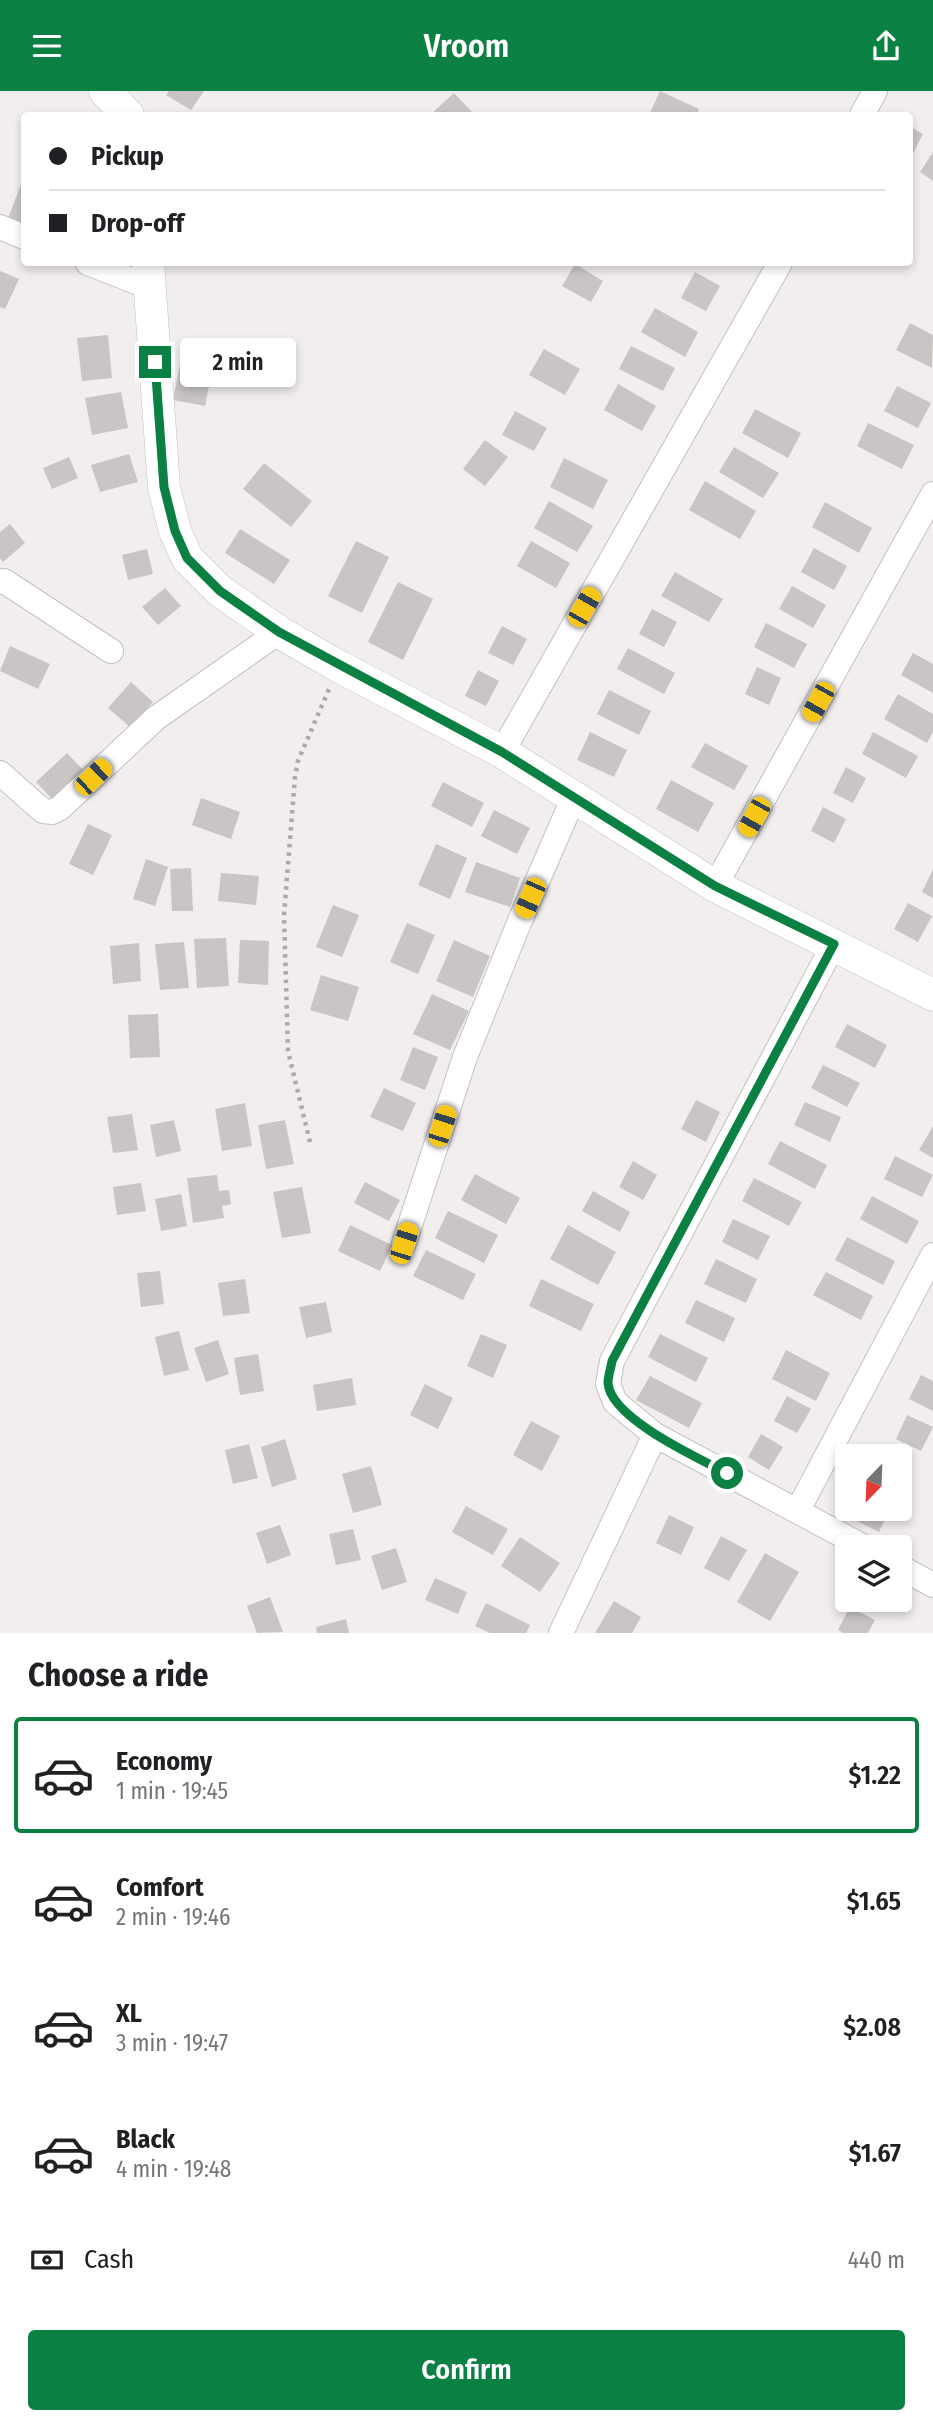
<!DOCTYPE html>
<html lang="en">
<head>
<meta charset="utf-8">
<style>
	body { margin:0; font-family:"Fira Sans Condensed",sans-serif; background:#f2f2f2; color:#202124; height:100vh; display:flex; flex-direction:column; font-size:26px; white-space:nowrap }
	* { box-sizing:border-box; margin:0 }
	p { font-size:23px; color:#757577 }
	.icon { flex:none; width:38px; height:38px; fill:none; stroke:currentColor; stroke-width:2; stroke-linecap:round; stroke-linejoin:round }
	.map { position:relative; height:1542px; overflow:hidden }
	.panel { display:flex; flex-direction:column; background:#fff; flex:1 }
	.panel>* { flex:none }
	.hud { position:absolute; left:21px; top:21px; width:892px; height:154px; border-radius:7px; box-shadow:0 4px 10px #0003; display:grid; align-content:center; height:154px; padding:0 28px; background:#fff }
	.needle { width:46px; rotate:203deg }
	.controls { position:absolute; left:835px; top:1353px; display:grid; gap:14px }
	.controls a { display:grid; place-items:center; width:77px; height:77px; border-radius:7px; background:#fff; box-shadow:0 4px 10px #0003; font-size:35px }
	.end { position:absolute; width:32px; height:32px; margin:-16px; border:9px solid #0b8043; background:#fff; box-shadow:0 0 0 4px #fff }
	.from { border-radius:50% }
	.bubble { position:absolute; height:49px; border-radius:7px; background:#fff; box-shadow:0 4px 10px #0003; font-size:23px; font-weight:600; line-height:49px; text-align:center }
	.car { position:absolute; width:21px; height:42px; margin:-21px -10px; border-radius:9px; box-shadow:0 0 5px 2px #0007; background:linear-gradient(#f5c518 24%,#345 0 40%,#f5c518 0 76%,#345 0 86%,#f5c518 0) }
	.hud b { display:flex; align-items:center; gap:24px; height:66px; font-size:26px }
	.hud b+b { border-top:2px solid #e0e0e0 }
	.hud i { width:18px; height:18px; background:#202124 }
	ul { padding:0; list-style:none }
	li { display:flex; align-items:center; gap:21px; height:116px; margin:0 14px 10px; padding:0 14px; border:4px solid transparent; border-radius:7px }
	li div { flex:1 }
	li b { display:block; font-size:26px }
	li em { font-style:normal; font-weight:600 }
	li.active { border-color:#0b8043 }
	li>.icon { width:63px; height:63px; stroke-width:1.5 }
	h2 { padding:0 28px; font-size:32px; line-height:84px }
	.pay { display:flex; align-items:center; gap:18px; height:77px; padding:0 28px; font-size:26px }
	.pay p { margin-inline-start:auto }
	.button { display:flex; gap:14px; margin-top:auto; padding:14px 28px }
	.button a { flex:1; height:80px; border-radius:7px; background:#0b8043; color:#fff; font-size:28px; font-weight:600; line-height:80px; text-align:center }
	header { display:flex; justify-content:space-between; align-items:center; height:91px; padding:0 28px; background:#0b8043; color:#fff; font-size:32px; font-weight:600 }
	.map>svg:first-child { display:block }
</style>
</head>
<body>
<header><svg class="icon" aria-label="menu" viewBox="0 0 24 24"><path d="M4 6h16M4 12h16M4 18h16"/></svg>Vroom<svg class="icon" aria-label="share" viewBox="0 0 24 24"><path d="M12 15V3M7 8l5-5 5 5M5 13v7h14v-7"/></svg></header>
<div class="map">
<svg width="933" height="1542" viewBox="0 0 933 1542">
	<rect width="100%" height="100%" fill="#f1eeed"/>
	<!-- building -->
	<path fill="#c8c5c4" d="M169,0H204L191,19L166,4Z
		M660,0L699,18L696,24H649Z
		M454,2L472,21L468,24H430Z
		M910,36L923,43L910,68Z
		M933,61V90L920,81Z
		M21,93L24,94V137L7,130Z
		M575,173L603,190L591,211L562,195Z
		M0,180L19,188L5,218L0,216Z
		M695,181L720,195L706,220L681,207Z
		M655,217L698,241L685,266L641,241Z
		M910,232L933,244L932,277L896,259Z
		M108,244L112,287L82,290L77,247Z
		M631,255L675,277L663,300L619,278Z
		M544,258L580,278L565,304L529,284Z
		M181,268L213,274L205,315L173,309Z
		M618,293L656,315L642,340L604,319Z
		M897,295L931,312L918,337L884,320Z
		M121,301L128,337L92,344L85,307Z
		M755,318L801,342L788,367L742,342Z
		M515,320L547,337L534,360L502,344Z
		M868,332L914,354L902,378L857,355Z
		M485,349L508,366L485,395L463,378Z
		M734,356L779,382L763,407L719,381Z
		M129,363L138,391L100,401L91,374Z
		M69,366L78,387L52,398L43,377Z
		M564,367L608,389L593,418L550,396Z
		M264,372L312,410L291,436L243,398Z
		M705,390L756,420L740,448L689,419Z
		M549,410L593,435L577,461L534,437Z
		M825,411L872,437L859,462L812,436Z
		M10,433L25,452L3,471L0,467V441Z
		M240,438L290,469L274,493L225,462Z
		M356,450L389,466L362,522L328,505Z
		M531,450L570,472L556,497L517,475Z
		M814,457L847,475L834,499L801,481Z
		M147,458L153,483L128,489L122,464Z
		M675,481L723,508L709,531L661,505Z
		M398,491L433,508L403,569L368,551Z
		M792,495L826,514L813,537L779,518Z
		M165,497L181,515L158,534L142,516Z
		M652,518L677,531L664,556L639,543Z
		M766,532L807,553L794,577L754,556Z
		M502,535L527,548L513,574L488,562Z
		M10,555L50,573L38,598L0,580Z
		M628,557L675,582L664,603L617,578Z
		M913,562L933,573V602L901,584Z
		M757,576L781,587L769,614L745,603Z
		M478,579L499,590L486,615L465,605Z
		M131,591L153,611L130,636L108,617Z
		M609,599L651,620L639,644L597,623Z
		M898,603L933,623V641L927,652L884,628Z
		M590,641L627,659L614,686L577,669Z
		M873,641L918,665L906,687L862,663Z
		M705,652L748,675L734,699L691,676Z
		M67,662L86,682L55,711L36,691Z
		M846,676L866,687L853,712L833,702Z
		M671,689L714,712L698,741L656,718Z
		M443,691L484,712L472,736L431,715Z
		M201,707L240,721L231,748L192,734Z
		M823,716L846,728L834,752L811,740Z
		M494,719L530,737L517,763L481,745Z
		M88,733L112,744L93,784L69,773Z
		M436,753L467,767L450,808L418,794Z
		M146,768L168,776L155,815L133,808Z
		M476,771L520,787L510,816L465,801Z
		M191,777L193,820H172L170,778Z
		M933,778V807L922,801Z
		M221,782L259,785L256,814L218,810Z
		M908,812L932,825L918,851L894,838Z
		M333,814L359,824L342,866L316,856Z
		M407,832L435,844L418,883L390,871Z
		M226,847L229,895L197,897L194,848Z
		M240,849L269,850L268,894L238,892Z
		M454,849L490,865L473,906L436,890Z
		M184,851L189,897L160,899L155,853Z
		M139,852L141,890L113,893L110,855Z
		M321,884L359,896L348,930L310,919Z
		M432,903L469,920L450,959L413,943Z
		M158,923L160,966L130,967L128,924Z
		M847,933L887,954L875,977L835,956Z
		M413,956L438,966L425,999L400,989Z
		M823,974L860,992L847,1016L811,997Z
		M384,997L416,1012L403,1040L370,1026Z
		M696,1009L720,1021L706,1051L681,1038Z
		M805,1011L841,1026L830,1051L794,1034Z
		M245,1012L252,1055L222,1060L215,1018Z
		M132,1023L138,1059L113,1062L107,1026Z
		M174,1029L181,1060L156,1066L150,1034Z
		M285,1029L294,1073L266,1078L258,1034Z
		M933,1035V1067L919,1059Z
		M780,1050L827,1074L815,1098L768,1073Z
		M895,1065L933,1084L922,1106L884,1088Z
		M633,1070L657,1084L643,1109L619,1096Z
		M475,1083L520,1107L506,1133L461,1109Z
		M217,1084L219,1100L229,1099L231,1113L222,1115L224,1127L193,1132L187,1087Z
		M754,1087L802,1111L789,1135L742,1110Z
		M365,1091L400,1109L389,1130L354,1112Z
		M141,1092L146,1120L117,1124L113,1096Z
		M302,1096L311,1142L282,1147L273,1101Z
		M593,1100L630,1121L620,1141L582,1120Z
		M181,1103L187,1135L161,1140L155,1108Z
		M872,1105L919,1130L907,1153L860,1128Z
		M448,1120L498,1144L484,1172L435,1147Z
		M733,1128L770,1145L758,1169L722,1151Z
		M350,1134L392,1154L380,1180L338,1160Z
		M568,1134L616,1161L598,1194L550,1168Z
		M847,1146L895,1170L883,1194L835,1169Z
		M426,1159L476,1183L463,1209L413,1185Z
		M716,1168L757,1188L746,1212L704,1193Z
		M160,1180L164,1213L141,1216L137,1182Z
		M826,1181L873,1205L861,1229L813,1204Z
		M245,1188L250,1222L223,1225L218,1192Z
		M541,1188L594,1213L581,1240L529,1215Z
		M696,1209L735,1227L724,1251L685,1232Z
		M326,1211L332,1241L306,1247L299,1216Z
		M179,1240L189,1279L164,1285L155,1246Z
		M481,1243L507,1254L493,1287L467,1275Z
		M660,1243L708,1267L696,1291L648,1266Z
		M218,1249L229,1283L206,1291L194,1257Z
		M786,1259L830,1282L816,1310L772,1288Z
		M258,1263L264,1300L240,1304L234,1267Z
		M921,1284L933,1290V1320L909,1308Z
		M650,1285L702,1312L689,1337L636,1309Z
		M352,1287L356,1314L317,1320L313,1294Z
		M425,1293L453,1307L438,1338L410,1324Z
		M787,1305L811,1318L797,1342L774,1330Z
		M907,1324L933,1336L921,1360L896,1348Z
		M531,1330L560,1345L542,1380L513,1364Z
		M761,1343L783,1356L769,1379L748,1366Z
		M285,1348L297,1388L272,1396L261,1356Z
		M249,1353L258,1387L233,1393L225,1359Z
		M371,1375L382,1414L353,1422L342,1383Z
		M466,1415L508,1438L493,1464L452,1441Z
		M861,1418H890L879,1441L855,1429Z
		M669,1424L694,1436L681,1464L656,1452Z
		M280,1434L291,1464L267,1473L256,1442Z
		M353,1438L361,1469L336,1474L329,1443Z
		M721,1445L747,1459L729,1490L704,1477Z
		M520,1446L560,1472L540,1501L501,1475Z
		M396,1457L407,1491L382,1499L371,1465Z
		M765,1462L799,1481L770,1530L737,1511Z
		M435,1487L467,1501L458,1523L425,1509Z
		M270,1506L283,1541L257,1542L247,1515Z
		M614,1510L641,1526L632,1542H595Z
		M486,1512L530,1534L526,1542H490L475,1535Z
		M850,1516L875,1529L868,1542H843L838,1539Z
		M346,1528L349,1542H317L316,1536Z"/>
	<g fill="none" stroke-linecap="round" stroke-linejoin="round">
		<!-- minor casing -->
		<g stroke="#c4c1bf" stroke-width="26">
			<path id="minor" d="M862,24L875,0
				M0,136L24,146
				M88,172L149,196
				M0,491L4,490L111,560
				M502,661L780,172
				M0,682L43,720L52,721L60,717L156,627L279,541
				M715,795L933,403
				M834,853L612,1270L608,1293L615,1311L655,1344L864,1456
				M404,1152L465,966L519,832L573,708
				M798,1419L933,1164
				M900,1476L933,1494
				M561,1542L655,1344"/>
		</g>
		<!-- tertiary casing -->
		<g stroke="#c4c1bf" stroke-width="33">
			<path id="tertiary" d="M105,0L128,24
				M148,172L164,396L175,440L187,467L220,500L279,541L338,575L502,661L715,795L933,904"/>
		</g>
		<!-- path -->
		<path stroke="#aca9a9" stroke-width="4.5" stroke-dasharray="3.5 5" stroke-linecap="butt" d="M310,1051L288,960L284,824L295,686L298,670L329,598"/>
		<!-- minor -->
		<use href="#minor" stroke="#fff" stroke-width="24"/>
		<!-- tertiary -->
		<use href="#tertiary" stroke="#fff" stroke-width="32"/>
	</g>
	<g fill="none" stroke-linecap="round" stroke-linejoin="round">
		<!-- route -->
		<path stroke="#0b8043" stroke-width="9" d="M155,271L164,396L175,440L187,467L220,500L279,541L502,661L715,795L834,853L612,1270C611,1277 608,1285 608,1292C610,1327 698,1367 727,1382"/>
	</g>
</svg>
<div class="controls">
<a><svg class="needle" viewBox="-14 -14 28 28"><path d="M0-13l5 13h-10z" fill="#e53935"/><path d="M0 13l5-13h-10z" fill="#757577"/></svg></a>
<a><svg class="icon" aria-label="layers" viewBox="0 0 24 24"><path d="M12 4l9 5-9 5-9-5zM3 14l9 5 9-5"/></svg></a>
</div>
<i class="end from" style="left:727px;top:1382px"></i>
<i class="end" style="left:155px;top:271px"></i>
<div class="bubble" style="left:180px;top:247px;width:116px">2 min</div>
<i class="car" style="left:584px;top:516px;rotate:30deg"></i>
<i class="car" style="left:818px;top:611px;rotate:209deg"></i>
<i class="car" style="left:93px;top:686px;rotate:46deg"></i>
<i class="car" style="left:754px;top:726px;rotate:209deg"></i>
<i class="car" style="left:530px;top:807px;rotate:204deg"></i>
<i class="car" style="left:442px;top:1035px;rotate:18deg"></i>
<i class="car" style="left:404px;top:1152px;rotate:18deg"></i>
<div class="hud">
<b><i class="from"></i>Pickup</b>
<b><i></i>Drop-off</b>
</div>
</div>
<section class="panel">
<h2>Choose a ride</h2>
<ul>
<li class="active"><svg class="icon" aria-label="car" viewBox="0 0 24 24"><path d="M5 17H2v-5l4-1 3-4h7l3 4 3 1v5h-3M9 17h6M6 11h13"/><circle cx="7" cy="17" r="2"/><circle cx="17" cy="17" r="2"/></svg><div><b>Economy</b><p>1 min · 19:45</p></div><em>$1.22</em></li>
<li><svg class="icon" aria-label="car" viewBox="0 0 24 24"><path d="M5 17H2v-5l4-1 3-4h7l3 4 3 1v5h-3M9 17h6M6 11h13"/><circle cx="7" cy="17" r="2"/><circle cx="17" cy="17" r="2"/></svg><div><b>Comfort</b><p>2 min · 19:46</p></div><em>$1.65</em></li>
<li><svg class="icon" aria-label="car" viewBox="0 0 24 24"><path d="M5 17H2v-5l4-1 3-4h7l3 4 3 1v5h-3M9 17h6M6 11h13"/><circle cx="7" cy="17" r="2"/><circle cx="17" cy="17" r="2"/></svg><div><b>XL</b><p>3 min · 19:47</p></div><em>$2.08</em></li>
<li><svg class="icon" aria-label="car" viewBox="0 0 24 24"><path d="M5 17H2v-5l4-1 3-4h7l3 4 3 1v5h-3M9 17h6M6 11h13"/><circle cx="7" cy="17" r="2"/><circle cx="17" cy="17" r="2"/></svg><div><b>Black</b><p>4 min · 19:48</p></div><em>$1.67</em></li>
</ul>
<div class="pay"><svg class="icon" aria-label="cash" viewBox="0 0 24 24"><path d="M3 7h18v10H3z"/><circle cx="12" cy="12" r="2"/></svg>Cash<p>440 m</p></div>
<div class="button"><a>Confirm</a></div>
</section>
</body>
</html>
